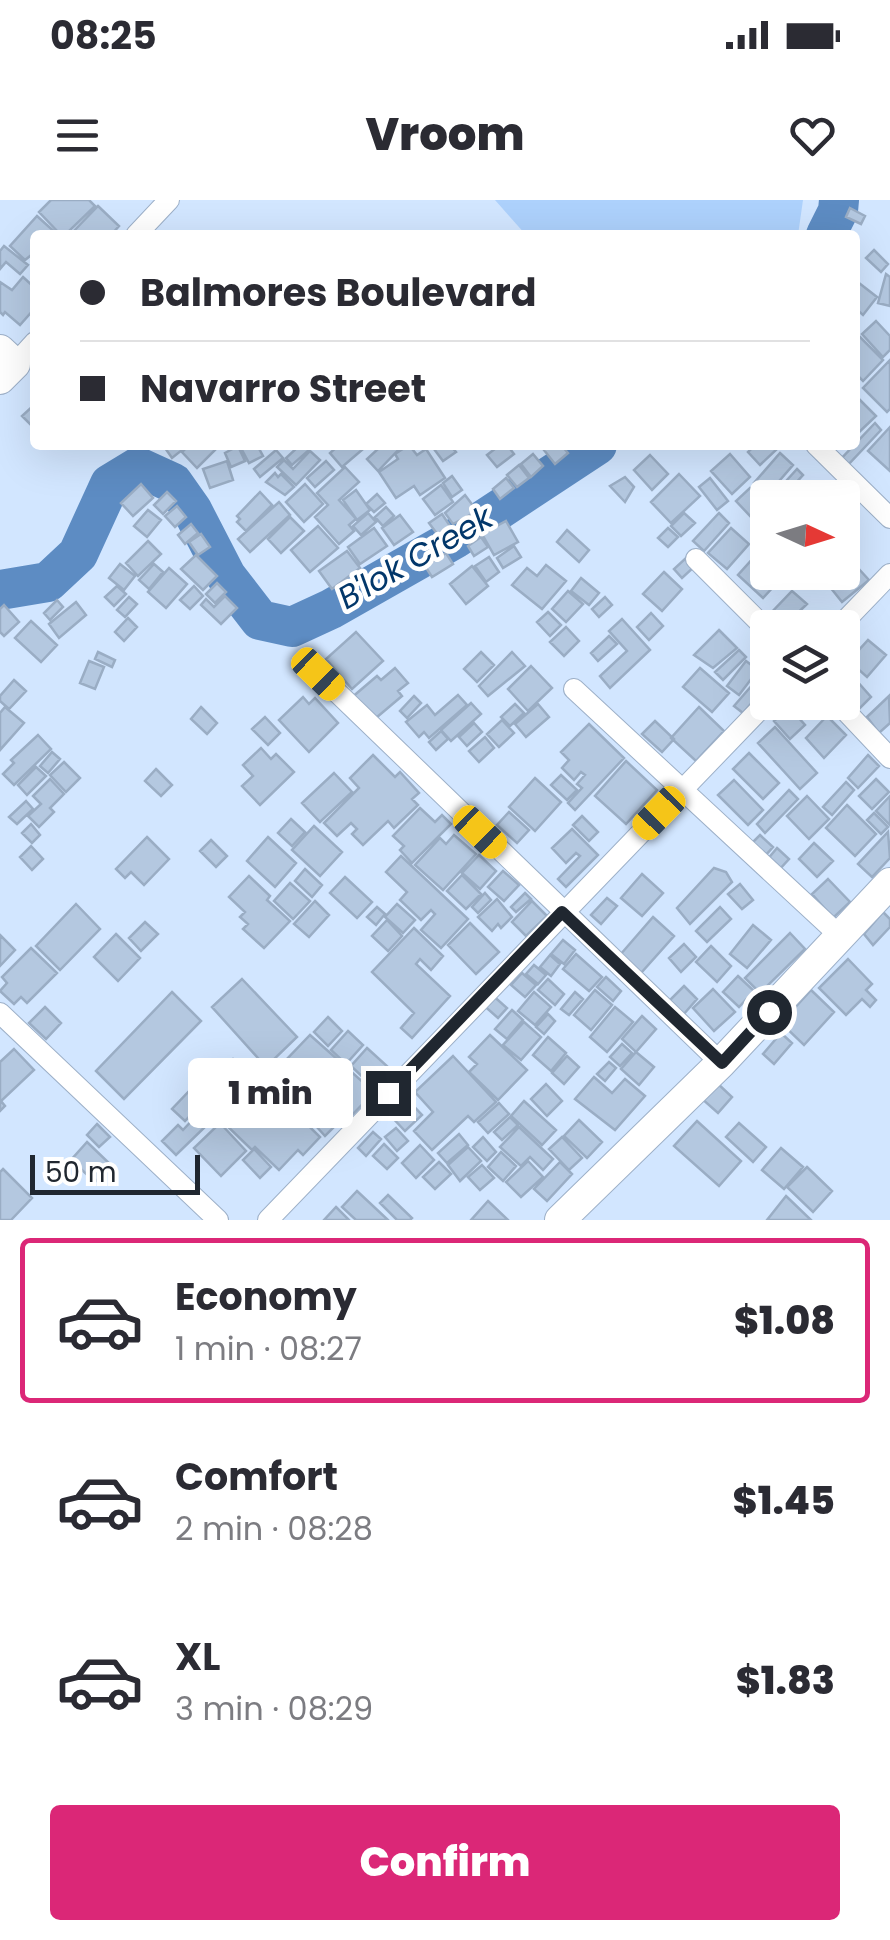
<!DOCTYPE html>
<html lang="en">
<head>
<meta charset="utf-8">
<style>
	body { margin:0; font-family:Poppins,sans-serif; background:#f7f7f7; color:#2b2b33; height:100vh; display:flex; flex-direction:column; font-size:38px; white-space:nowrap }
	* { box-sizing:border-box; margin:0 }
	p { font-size:32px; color:#7c7c81 }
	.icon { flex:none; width:55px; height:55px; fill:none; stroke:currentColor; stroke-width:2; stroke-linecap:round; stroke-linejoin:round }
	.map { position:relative; height:1020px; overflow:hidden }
	.side { display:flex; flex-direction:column; background:#fff; flex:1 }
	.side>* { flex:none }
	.guide { position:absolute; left:30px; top:30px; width:830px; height:220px; border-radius:10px; box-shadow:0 10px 40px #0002; display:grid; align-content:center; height:220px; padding:0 50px; background:#fff }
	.needle { width:65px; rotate:94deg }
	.tools { position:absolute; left:750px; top:280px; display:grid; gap:20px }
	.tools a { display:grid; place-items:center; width:110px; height:110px; border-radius:10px; background:#fff; box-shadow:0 10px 40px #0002; font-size:50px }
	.scale { position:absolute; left:30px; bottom:25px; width:170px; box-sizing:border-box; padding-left:10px; border:5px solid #202730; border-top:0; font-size:28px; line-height:35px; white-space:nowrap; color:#202730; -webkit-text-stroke:8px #fff; paint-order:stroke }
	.end { position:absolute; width:45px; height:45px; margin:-22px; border:12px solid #202730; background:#fff; box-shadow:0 0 0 5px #fff }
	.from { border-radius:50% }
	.bubble { position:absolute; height:70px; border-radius:10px; background:#fff; box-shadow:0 10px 40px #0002; font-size:32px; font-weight:800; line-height:70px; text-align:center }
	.car { position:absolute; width:30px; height:60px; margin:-30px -15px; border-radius:12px; box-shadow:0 0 8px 2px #0007; background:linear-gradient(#f5c518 24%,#345 0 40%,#f5c518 0 76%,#345 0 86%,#f5c518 0) }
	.guide b { display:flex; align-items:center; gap:35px; height:95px; font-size:38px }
	.guide b+b { border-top:2px solid #e1e1e2 }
	.guide i { width:25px; height:25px; background:#2b2b33 }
	ul { padding:18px 0 0; list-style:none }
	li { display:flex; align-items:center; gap:30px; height:165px; margin:0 20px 15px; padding:0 30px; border:5px solid transparent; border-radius:10px }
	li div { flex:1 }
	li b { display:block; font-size:38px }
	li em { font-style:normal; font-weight:800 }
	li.selected { border-color:#db2777 }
	li>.icon { width:90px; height:90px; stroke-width:1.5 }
	.button { display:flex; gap:20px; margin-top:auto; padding:20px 50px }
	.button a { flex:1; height:115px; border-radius:10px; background:#db2777; color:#fff; font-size:40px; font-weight:800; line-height:115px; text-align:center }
	.status { display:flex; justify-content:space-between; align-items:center; height:70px; padding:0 50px; background:#fff; direction:ltr }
	.status svg { height:28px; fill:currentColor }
	header { display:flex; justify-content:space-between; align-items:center; height:130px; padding:0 50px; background:#fff; font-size:45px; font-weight:800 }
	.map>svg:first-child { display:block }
</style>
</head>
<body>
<div class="status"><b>08:25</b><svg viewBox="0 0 49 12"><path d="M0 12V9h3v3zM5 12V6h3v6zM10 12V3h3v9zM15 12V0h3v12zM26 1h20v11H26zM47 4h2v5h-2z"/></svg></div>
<header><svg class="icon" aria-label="menu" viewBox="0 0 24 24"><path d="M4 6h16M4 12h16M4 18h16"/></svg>Vroom<svg class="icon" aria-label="heart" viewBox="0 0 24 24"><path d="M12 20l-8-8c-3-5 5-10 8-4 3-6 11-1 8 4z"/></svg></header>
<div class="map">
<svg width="890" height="1020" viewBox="0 0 890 1020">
	<rect width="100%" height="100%" fill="#d2e6ff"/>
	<!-- green -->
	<path fill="#add1fc" d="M495,0H803L798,35H526Z"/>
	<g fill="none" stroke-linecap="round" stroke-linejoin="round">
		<!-- river -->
		<path stroke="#5d8cc3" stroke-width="40" d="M826,35L838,11L839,0
			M0,390L48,382L78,354L110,284L138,267L173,283L192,310L226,376L260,420L292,427L331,409L456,338L597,245"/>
	</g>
	<!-- building -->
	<path fill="#b4c8e0" stroke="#9aadc4" stroke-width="2.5" d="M51,0H89L95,6L65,35H61L39,12Z
		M98,6L119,26L111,35H70Z
		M850,8L865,16L861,24L846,17Z
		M37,16L58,35H35V52L25,60L10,46Z
		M4,46L28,65L20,74L6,62L0,69V51Z
		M874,50L888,64L881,72L866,58Z
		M886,74L890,77V106L878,103Z
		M23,77L35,88V108L20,125L5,112L3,115L0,112V82L12,90Z
		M859,83L877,97L863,115L855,108V88Z
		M876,121L890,136V150L883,157L862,134Z
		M860,137L883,160L863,181L855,173V142Z
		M890,160V209L887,212L863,188Z
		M855,195L876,216L855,236Z
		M35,204V225L33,227L22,216Z
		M875,223L881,230L846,267L839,261Z
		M890,227V271L868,251Z
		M163,245H186L187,246L172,258Z
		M189,245H212L216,249L197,268L182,252Z
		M247,245H257L263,256L249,263L241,248Z
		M300,245L309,250L292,265L286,258Z
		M339,245H360L363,249L342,267L330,253Z
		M377,245H403L378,271L367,259L379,248Z
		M409,245L417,255L426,249L445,278L420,295L414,286L396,298L379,272L398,259L395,254Z
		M431,245H450L456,252L443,261Z
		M500,245H507L514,254L497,267L487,255Z
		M551,245H561L568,253L555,264L544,250Z
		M755,245H773L777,249L760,265L748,252Z
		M238,246L245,261L231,267L225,253Z
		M276,250L283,258L260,277L254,269Z
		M310,251L320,260L296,285L277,267L284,260L293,269Z
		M780,253L793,265L767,295L754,283Z
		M533,254L543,266L531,277L521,264Z
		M730,254L750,277L732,294L711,271Z
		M650,255L668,274L652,290L634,270Z
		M227,261L233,280L210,288L203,269Z
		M326,261L334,270L315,287L307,278Z
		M519,265L529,278L517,287L507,275Z
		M345,267L359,282L339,300L356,319L349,325L354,331L339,344L315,317L328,305L317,293Z
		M797,269L803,275L784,296L778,290Z
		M275,273L278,277L281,274L294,287L285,295L266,282Z
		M679,274L700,296L671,323L651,302Z
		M452,276L462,290L452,297L443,283Z
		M625,277L634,287L625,302L610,286Z
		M506,278L514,288L500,299L493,289Z
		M710,278L728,301L717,310L699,287Z
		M141,284L153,298L133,316L121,303Z
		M305,284L323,304L304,322L286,302Z
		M441,285L453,302L435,315L423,299Z
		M750,288L768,307L766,333L736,301Z
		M356,290L370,310L357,320L343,300Z
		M167,292L176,301L163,314L154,305Z
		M260,292L272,305L246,331L237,322L240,319L237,316Z
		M377,294L385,303L374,312L366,304Z
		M465,295L477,311L453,324L445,313Z
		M279,302L290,315L250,352L238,339Z
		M177,306L186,317L175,327L165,316Z
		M386,307L394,316L383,326L375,317Z
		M148,310L161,320L147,337L134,326Z
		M368,313L376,322L361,335L353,326Z
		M684,313L695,323L681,336L671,326Z
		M719,313L729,323L704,351L693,341Z
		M442,314L450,326L438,335L429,323Z
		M400,315L413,332L394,345L382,328Z
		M290,317L304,331L281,353L268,339Z
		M506,321L518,342L494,355L482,334Z
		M191,324L198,333L185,344L178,335Z
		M318,326L338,348L310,372L291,350Z
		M374,328L387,346L360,364L348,347Z
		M668,328L678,337L668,347L658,338Z
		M731,328L749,344L727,369L708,353Z
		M567,330L589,350L579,362L557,342Z
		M201,334L210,347L198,355L189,342Z
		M481,337L488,347L474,356L468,346Z
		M148,341L161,354L138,376L126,363Z
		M766,344L768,372H787L763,398L738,375Z
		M514,346L521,357L503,368L497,358Z
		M347,351L360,368L332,389L319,371Z
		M446,353L453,364L432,377L425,366Z
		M196,355L217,376L203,390L181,369Z
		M489,357L499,372L486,382L475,366Z
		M686,358L694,367L682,378L674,369Z
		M120,364L135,376L124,390L109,378Z
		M154,364L163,372L149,389L139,380Z
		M546,365L566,381L542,409L512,385L527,368L537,376Z
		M472,366L488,386L466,404L450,384Z
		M169,368L187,384L166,408L148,392Z
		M858,368L869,380L842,402L818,372H842L846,375Z
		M664,372L682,389L662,411L643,394Z
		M581,378L599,393L589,405L571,391Z
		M217,383L226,392L215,403L206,394Z
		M117,386L126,394L114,406L105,397Z
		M194,386L203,396L190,409L180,400Z
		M568,391L583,404L566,422L552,409Z
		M792,391L807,404L782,428L769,415Z
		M225,396L237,408L221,424L201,405L206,399L214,407Z
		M129,397L137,404L125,417L117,410Z
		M605,397L612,405L599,417L592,409Z
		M57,400L63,407L50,420L44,413Z
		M76,402L86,415L59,438L49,424Z
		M4,405L19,422L4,436L0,432V409Z
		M548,412L561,425L550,436L537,422Z
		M651,413L663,426L649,440L637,427Z
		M128,418L137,427L124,441L115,432Z
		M622,419L650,450L610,488L600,476L627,451L609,431Z
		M31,421L57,445L41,462L15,438Z
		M566,427L579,441L564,456L550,442Z
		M719,430L737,448L713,468L694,455Z
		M356,432L383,461L352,489L326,459Z
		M609,436L617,444L598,461L591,453Z
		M868,440L886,455L867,477L849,461Z
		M739,450L746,457L723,480L715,472Z
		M98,452L115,460L112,467L95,459Z
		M481,452L494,465L477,482L464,469Z
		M512,452L525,466L488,496L479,486Z
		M89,461L104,467L95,489L80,483Z
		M746,461L758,470L739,495L727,486Z
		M531,466L552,488L528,511L508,489Z
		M395,468L408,483L398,491L402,496L370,523L350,499L377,476L381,480Z
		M700,468L729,493L712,512L683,487Z
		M760,476L768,484L743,513L734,506Z
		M14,480L26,491L9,509L0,501V496Z
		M856,480L871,497L853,515L842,502V492Z
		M458,495L467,505L429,538L424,532L419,537L406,522L427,505L435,515Z
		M414,496L421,503L407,518L400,511Z
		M889,496L890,523L879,533L867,517Z
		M303,497L309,504L315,498L338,523L309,552L279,520Z
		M471,503L481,514L451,541L441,530Z
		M515,504L524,513L510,526L501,517Z
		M538,504L549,517L526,537L515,524Z
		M5,507L24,523L0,550V513Z
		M201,507L217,523L207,534L191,519Z
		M699,507L724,531L696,561L671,538Z
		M789,507L805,525L790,539L774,521Z
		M827,516L846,535L824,558L806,538Z
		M265,517L280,533L268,545L252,529Z
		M502,520L514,533L499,547L487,534Z
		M655,521L674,539L662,552L642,534Z
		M474,523L482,532L467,546L459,537Z
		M589,524L624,558L575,610L568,603L582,588L577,584L585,575L581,572L574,580L562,568L569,560L561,552Z
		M775,527L817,573L800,589L758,543Z
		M441,531L448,539L436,550L429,542Z
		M38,535L51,549L14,585L3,574L14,563L11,560Z
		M485,537L494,548L479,562L469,551Z
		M261,548L271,559L276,554L294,572L260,605L242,586L253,576L243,565Z
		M52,552L60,559L48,573L40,566Z
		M749,553L779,583L763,599L733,569Z
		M373,555L395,577L400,572L419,593L412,599L418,605L394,628L388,621L363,645L352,634L357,629L351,623L337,636L324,623L359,588L350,578Z
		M868,555L879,566L858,588L848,578Z
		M626,561L657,590L626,624L595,596Z
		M64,562L80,578L66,592L50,575Z
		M36,567L46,576L27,595L18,585Z
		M156,569L172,585L161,596L145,581Z
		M334,573L352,592L320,622L302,603Z
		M561,575L577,590L567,600L551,585Z
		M535,578L561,602L535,631L509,607Z
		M50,579L64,594L50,608L54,612L39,627L28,616L41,604L33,596Z
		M876,579L889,592L872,609L859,596Z
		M734,580L763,610L748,625L718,595Z
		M846,582L854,590L832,615L823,607Z
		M789,590L798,599L765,633L757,624Z
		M807,596L829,619L809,639L787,616Z
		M890,596V625L876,611Z
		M26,601L33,609L17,624L9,617Z
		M847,605L876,634L855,656L826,628Z
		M420,608L435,622L442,615L451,624L412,663L400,650L404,646L393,636Z
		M509,612L529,630L517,643L497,625Z
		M874,613L888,627L881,634L867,620Z
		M582,616L598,632L589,641L573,625Z
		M291,619L305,632L292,646L278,633Z
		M31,624L40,635L32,643L22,633Z
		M314,626L342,652L320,676L292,650Z
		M572,629L598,655L566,687L558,679L580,656L576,653L566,663L552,648Z
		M888,632L890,658L872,677L858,664Z
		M454,635L476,654L443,690L415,665L440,638L446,644Z
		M760,635L773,647L764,657L750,645Z
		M147,637L169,659L144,685L131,672L125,678L116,669Z
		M268,637L296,663L275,687L247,661Z
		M211,640L227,656L216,667L200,651Z
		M814,643L833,661L817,677L799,659Z
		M31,646L43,659L32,670L20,657Z
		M777,648L789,659L778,671L767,660Z
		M479,655L496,671L480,689L462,673Z
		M401,656L468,719L441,748L421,730L435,714L431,710L421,720L400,700L407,692L386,672Z
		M714,668L726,672L732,682L690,724L677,708Z
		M305,669L322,685L312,697L295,681Z
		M503,671L519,685L504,701L488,687Z
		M642,674L663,693L642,716L621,698Z
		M462,675L481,694L466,709L447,691Z
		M249,676L270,696L267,700L290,721L264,748L243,729L248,724L240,717L245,712L229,697Z
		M345,677L372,702L357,718L330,693Z
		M828,679L850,702L833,718L812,694Z
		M290,683L310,701L293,719L274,701Z
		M740,684L753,700L742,709L728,694Z
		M485,693L491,700L478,713L472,707Z
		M525,693L531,699L516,712L511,707Z
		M607,698L617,706L601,724L591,715Z
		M497,699L512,717L501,728L498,724L492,731L478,717Z
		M315,701L329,715L309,737L294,724Z
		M532,701L547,716L526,736L512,722Z
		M76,704L100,729L60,770L36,746Z
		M397,704L415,720L403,733L385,717Z
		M377,707L385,714L376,725L367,717Z
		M720,707L731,719L707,742L696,731Z
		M883,712L890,719V727L873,745L864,734Z
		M653,717L674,736L641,773L620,755Z
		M387,720L402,736L388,751L372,736Z
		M145,722L158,734L141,751L129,738Z
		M470,723L499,752L476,774L448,745Z
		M753,725L771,740L747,768L730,754Z
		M414,728L443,756L431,770L420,759L416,764L450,796L412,838L401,828L414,813L372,772Z
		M790,733L805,749L760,793L745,778Z
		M116,734L140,758L118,781L94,757Z
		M0,735L15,750L0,766Z
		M563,740L575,750L564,764L551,754Z
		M684,744L696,757L681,772L669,758Z
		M711,746L731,766L717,782L696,762Z
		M31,748L57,773L27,803L21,797L14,804L0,791L7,783L2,777Z
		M576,754L602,777L589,791L563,769Z
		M550,755L560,764L551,776L540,767Z
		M848,759L872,784L866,790L876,800L870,807L862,799L846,815L819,788Z
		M534,765L546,775L538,784L526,774Z
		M522,773L536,785L525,797L511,785Z
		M738,776L754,791L739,807L723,792Z
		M606,777L621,791L613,801L597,787Z
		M242,779L297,837L266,867L212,807Z
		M548,779L564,794L555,805L538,790Z
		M684,786L697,799L683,815L669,801Z
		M713,789L735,812L714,831L693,808Z
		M595,790L612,805L591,830L574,815Z
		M811,790L834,812L804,845L781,823Z
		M172,792L201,821L124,899L96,871Z
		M534,792L551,807L535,825L518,811Z
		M575,792L583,799L569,815L561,809Z
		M490,793L507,808L498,818L481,803Z
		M45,807L61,823L46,839L29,823Z
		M615,807L633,822L607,852L590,837Z
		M512,810L523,820L507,839L495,829Z
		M548,814L555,821L544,834L536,827Z
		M642,816L656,829L636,852L622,839Z
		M328,817L342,831L328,846L314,832Z
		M524,822L541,837L521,860L503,845Z
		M348,831L363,845L346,864L331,850Z
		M781,833L792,843L774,864L763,854Z
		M310,835L374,892L351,916L287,859Z
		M490,835L527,870L498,900L469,872L477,864L469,857Z
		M548,837L566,853L551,871L533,855Z
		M622,844L632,853L620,866L610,857Z
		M367,848L388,867L371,885L351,866Z
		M14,849L34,870L1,901L5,906L0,911V862Z
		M636,852L654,867L639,885L621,869Z
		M453,856L496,902L474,922L468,916L432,950L414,931L433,912L415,892Z
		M567,856L579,867L564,884L552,873Z
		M233,859L255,882L224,912L202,889Z
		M609,862L616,868L605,881L597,874Z
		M292,868L314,888L298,906L276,885Z
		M594,877L612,893L625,879L645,896L615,930L575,899Z
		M261,879L320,937L303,955L298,950L279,970L255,947L252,950L222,921L242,900L244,903L248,899L245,896Z
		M716,882L732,897L718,913L701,898Z
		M546,884L562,901L547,916L531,899Z
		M192,888L205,901L185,921L172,909Z
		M316,891L342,919L325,936L299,907Z
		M407,899L422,915L405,931L390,915Z
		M524,901L556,930L542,945L511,916Z
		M499,903L509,914L488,933L478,922Z
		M197,915L207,925L176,955L162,941L178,925L183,930Z
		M510,917L518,925L502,940L494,932Z
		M579,920L602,942L587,958L564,936Z
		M697,921L741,961L719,986L674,946Z
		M220,923L246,951L221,976L194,948Z
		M739,923L766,947L753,962L726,937Z
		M97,924L110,937L99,947L87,935Z
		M519,927L553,959L543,970L530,957L521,966L500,947Z
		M396,928L408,941L397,951L385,937Z
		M373,932L381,939L366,956L358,948Z
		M459,934L468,945L447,963L438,953Z
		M483,937L496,952L487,961L473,947Z
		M562,937L582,958L569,970L549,949Z
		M87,942L111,965L95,982L71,960Z
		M384,944L398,958L387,969L373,956Z
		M420,945L434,960L416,978L402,963Z
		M468,947L481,961L460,981L448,965Z
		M781,948L803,967L784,989L762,970Z
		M254,949L271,967L260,978L243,960Z
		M501,952L516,966L503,981L488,967Z
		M528,961L543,977L521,997L506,982Z
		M439,962L451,974L435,989L423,977Z
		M560,962L572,974L547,1001L534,989Z
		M482,965L494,978L480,990L468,977Z
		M807,967L832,991L813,1012L787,987Z
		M3,969L32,998L11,1020H0V972Z
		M357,991L388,1020H356L342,1007Z
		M388,995L412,1018L410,1020H397L380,1003Z
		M786,996L811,1020H767Z
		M488,1001L508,1020H471Z
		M336,1007L349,1020H324Z"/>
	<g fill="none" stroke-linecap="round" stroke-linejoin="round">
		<!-- street casing -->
		<g stroke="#9db0c8" stroke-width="22">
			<path id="street" d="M136,35L169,0
				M15,164L35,142
				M816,245L890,318
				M696,359L768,431
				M838,428L890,374
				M318,474L721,863
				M574,489L840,736
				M837,502L890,558
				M0,813L218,1020
				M268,1020L768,501"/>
		</g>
		<!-- secondary casing -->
		<g stroke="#9db0c8" stroke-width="32">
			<path id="secondary" d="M0,150L15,164L0,179
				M560,1020L721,863L890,683"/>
		</g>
		<!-- street -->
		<use href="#street" stroke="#fff" stroke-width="20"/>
		<!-- secondary -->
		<use href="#secondary" stroke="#fff" stroke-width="30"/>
	</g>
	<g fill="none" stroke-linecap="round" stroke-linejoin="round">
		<!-- route -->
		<path stroke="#202730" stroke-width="12" d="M388,893L562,712L722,863L769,812"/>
	</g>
	<g text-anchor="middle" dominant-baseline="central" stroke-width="9" stroke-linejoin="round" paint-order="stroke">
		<!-- water labels -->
		<g font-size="32" font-style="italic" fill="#02376a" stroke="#fff">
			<text transform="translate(415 357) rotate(-30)">B'lok Creek</text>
		</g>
	</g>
</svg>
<div class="tools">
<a><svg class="needle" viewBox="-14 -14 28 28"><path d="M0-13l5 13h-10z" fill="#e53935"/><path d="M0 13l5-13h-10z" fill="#7c7c81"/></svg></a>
<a><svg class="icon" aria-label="layers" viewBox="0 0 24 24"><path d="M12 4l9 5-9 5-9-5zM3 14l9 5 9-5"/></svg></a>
</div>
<div class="scale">50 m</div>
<i class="end from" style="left:769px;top:812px"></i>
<i class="end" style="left:388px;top:893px"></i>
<div class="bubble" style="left:188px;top:858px;width:165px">1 min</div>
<i class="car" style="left:318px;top:474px;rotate:134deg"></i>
<i class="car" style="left:659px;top:613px;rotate:224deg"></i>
<i class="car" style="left:480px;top:632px;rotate:134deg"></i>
<div class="guide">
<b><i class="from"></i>Balmores Boulevard</b>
<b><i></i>Navarro Street</b>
</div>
</div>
<section class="side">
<ul>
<li class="selected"><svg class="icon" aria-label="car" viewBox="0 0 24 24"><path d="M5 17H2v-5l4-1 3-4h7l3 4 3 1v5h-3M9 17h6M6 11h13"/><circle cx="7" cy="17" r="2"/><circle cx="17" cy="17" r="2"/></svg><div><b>Economy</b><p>1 min · 08:27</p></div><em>$1.08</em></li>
<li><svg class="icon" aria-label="car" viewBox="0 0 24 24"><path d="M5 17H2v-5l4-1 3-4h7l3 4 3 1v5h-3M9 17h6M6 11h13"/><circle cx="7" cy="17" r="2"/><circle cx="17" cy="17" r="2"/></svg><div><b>Comfort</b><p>2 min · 08:28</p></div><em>$1.45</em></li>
<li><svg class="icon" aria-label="car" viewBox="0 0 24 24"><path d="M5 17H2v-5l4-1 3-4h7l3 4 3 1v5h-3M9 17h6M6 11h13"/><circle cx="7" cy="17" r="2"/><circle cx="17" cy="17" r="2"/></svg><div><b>XL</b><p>3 min · 08:29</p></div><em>$1.83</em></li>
</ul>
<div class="button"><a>Confirm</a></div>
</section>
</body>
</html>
